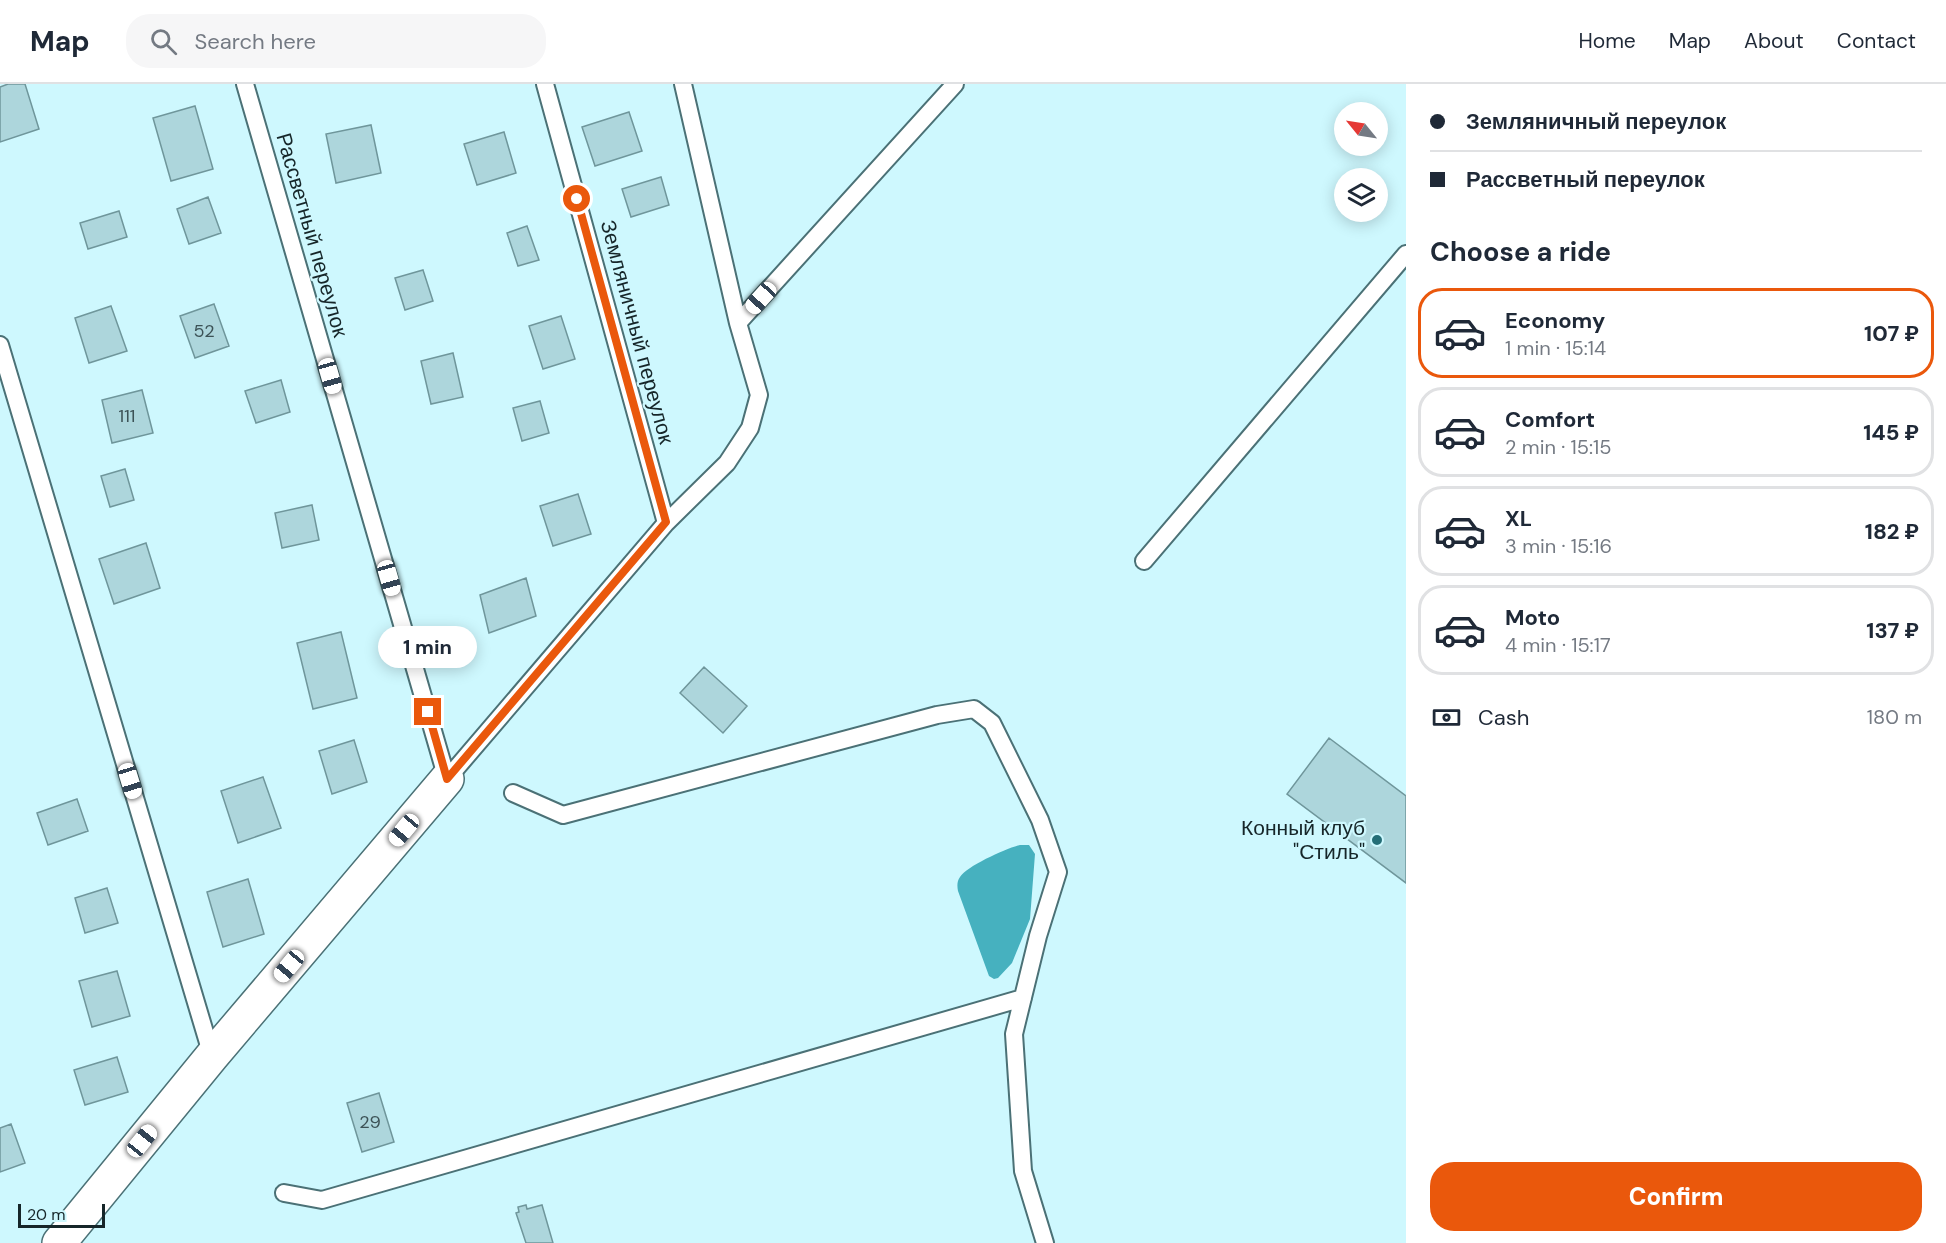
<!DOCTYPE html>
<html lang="en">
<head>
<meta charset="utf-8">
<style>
	body { margin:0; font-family:"DM Sans",sans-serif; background:#f6f6f7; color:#1f2937; height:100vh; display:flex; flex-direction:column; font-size:22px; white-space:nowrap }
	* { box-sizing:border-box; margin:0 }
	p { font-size:20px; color:#747a83 }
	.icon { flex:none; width:33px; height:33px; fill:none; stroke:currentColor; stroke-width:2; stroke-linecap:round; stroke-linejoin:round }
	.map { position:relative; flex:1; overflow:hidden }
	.sheet { display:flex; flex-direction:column; background:#fff; width:540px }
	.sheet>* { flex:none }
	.banner { display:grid; align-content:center; height:132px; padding:0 24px; background:#fff }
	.needle { width:39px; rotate:300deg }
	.tools { position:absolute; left:1334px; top:18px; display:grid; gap:12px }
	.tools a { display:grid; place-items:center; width:54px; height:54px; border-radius:50%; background:#fff; box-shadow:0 3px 15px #0003; font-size:30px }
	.scale { position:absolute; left:18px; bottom:15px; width:87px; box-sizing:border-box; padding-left:6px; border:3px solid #162629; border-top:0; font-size:16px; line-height:21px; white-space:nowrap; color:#162629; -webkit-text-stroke:4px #cef8fe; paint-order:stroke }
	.end { position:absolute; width:27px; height:27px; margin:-14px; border:8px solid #ea580c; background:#fff; box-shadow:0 0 0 3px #fff }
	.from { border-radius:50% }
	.bubble { position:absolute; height:42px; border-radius:21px; background:#fff; box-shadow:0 3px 15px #0003; font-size:20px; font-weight:800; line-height:42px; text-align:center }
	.car { position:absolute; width:18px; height:36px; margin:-18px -9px; border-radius:8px; box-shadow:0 0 4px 2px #0007; background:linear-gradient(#fff 24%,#345 0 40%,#fff 0 76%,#345 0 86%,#fff 0) }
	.banner b { display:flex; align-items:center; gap:21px; height:57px; font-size:22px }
	.banner b+b { border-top:2px solid #e0e1e3 }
	.banner i { width:15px; height:15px; background:#1f2937 }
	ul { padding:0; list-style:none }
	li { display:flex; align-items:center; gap:18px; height:90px; margin:0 12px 9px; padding:0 12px; border:3px solid #e0e1e3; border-radius:24px }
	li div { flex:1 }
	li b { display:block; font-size:22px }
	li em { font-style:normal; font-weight:800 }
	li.current { border-color:#ea580c }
	li>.icon { width:54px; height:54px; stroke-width:1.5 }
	h2 { padding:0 24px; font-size:27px; line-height:72px }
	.pay { display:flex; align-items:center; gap:15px; height:66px; padding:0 24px; font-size:22px }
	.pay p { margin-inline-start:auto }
	.cta { display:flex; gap:12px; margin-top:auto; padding:12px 24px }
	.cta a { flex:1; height:69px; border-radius:24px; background:#ea580c; color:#fff; font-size:24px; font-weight:800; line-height:69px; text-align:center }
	header { display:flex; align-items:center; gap:36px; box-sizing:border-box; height:84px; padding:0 30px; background:#fff; border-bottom:2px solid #e0e1e3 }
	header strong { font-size:28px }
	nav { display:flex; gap:33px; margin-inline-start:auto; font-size:21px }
	.search { width:420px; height:54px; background:#f6f6f7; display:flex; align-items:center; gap:15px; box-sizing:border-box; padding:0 21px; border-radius:24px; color:#747a83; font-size:22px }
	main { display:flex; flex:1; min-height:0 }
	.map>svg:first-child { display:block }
</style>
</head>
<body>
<header>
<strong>Map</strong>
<div class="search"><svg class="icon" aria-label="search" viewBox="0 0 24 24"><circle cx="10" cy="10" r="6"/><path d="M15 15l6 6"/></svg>Search here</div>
<nav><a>Home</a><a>Map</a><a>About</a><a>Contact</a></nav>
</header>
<main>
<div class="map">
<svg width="1406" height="1159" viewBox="0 0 1406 1159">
	<rect width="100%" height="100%" fill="#cef8fe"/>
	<!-- water -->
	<path fill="#46b1bf" d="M1020,761H1029L1035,770L1030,835L1012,879L998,894L994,895L989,892L958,807C957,802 957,797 960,793C967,782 1007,764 1020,761Z"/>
	<!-- building -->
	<path fill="#add6dc" stroke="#6f969b" stroke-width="1.5" d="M8,0H25L39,45L0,58V3Z
		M195,22L213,85L171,97L153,34Z
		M629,28L642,67L595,82L582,43Z
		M371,41L381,89L336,99L326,50Z
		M504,48L516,89L477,101L464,60Z
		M661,93L669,121L631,133L622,105Z
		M208,113L221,149L189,160L177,125Z
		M119,127L127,153L88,165L80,139Z
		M527,142L539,176L518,182L507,149Z
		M423,186L433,217L405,226L395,194Z
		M214,220L229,262L195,274L180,232Z
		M111,222L127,267L89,279L75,234Z
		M561,232L575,275L543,285L529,242Z
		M453,269L463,313L431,320L421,277Z
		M281,296L290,328L256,339L245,307Z
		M142,306L153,349L112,359L102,316Z
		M540,317L549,349L522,357L513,324Z
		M125,385L134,416L110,423L101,392Z
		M578,410L591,450L553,462L540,422Z
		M312,421L319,456L282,464L275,429Z
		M146,459L160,504L114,520L99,475Z
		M526,494L536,532L489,549L480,511Z
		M341,548L357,614L313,625L297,559Z
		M704,583L747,622L723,649L680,609Z
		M1329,654L1406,712V799L1287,710Z
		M354,656L367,698L332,710L319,667Z
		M263,693L281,744L238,759L221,707Z
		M77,715L88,747L48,761L37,729Z
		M248,795L264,850L223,863L207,808Z
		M107,804L118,839L85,849L75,814Z
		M117,887L130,932L92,943L79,897Z
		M117,973L128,1008L85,1021L74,986Z
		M379,1009L394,1058L362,1068L347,1019Z
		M11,1040L25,1079L0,1088V1044Z
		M526,1121L527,1125L542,1121L553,1159H526L516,1129L519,1128L518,1123Z"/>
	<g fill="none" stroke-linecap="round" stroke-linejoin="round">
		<!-- service casing -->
		<g stroke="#4b7176" stroke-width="20">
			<path id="service" d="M245,0L447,695
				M545,0L666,439
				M683,0L738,239
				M0,261L212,972
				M1144,477L1406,170
				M447,695L666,439L727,379L750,344L759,311L738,239L955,0
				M513,709L563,731L937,631L974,625L992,639L1040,736L1058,788L1038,852L1014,950L1023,1087L1045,1159
				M284,1109L322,1116L1023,914"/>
		</g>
		<!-- minor casing -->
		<g stroke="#4b7176" stroke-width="36">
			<path id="minor" d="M59,1159L212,972L447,695"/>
		</g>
		<!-- service -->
		<use href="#service" stroke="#fff" stroke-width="16"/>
		<!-- minor -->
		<use href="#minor" stroke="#fff" stroke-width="33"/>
	</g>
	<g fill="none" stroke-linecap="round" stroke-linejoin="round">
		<!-- route -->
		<path stroke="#ea580c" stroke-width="8" d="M428,628L447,695L666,438L577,115"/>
	</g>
	<!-- markers -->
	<circle fill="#246e77" stroke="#cef8fe" stroke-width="2" cx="1377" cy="756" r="6"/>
	<g text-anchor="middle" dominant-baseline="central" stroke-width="4.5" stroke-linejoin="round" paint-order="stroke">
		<!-- number labels -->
		<g font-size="18" fill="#3c5256">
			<text x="204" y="247">52</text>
			<text x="127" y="332">111</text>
			<text x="370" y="1038">29</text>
		</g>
		<!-- street labels -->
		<g font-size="21" fill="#162629" stroke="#cef8fe">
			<text transform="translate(312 151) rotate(74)">Рассветный переулок</text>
			<text transform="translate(637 248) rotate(75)">Земляничный переулок</text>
		</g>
		<!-- poi labels -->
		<g font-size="21" fill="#162629" stroke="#cef8fe" text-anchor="end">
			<text x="1365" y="744">Конный клуб<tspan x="1365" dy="24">"Стиль"</tspan></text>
		</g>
	</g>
</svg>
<div class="tools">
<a><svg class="needle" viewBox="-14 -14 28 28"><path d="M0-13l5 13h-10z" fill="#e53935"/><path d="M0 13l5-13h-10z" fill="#747a83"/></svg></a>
<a><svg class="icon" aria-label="layers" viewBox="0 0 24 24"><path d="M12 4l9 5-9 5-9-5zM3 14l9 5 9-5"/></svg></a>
</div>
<div class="scale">20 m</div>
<i class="end from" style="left:577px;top:115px"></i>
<i class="end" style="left:428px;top:628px"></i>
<div class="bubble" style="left:378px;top:542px;width:99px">1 min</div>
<i class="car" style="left:761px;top:214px;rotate:222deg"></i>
<i class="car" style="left:330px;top:292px;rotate:164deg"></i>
<i class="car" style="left:389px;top:494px;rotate:164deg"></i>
<i class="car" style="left:130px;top:697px;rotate:163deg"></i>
<i class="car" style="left:404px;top:746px;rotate:220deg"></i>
<i class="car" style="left:289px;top:882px;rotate:220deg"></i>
<i class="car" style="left:142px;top:1057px;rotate:39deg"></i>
</div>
<section class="sheet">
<div class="banner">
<b><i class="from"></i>Земляничный переулок</b>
<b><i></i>Рассветный переулок</b>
</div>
<h2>Choose a ride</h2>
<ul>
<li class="current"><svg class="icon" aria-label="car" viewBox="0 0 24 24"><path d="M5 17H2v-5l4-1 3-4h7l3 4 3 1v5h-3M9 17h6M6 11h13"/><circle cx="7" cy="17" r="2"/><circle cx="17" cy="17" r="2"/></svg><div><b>Economy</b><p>1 min · 15:14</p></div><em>107 ₽</em></li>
<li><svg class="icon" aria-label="car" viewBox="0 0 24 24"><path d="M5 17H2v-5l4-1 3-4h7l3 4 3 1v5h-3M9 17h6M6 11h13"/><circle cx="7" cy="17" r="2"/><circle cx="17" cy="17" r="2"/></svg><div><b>Comfort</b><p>2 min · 15:15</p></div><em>145 ₽</em></li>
<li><svg class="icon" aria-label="car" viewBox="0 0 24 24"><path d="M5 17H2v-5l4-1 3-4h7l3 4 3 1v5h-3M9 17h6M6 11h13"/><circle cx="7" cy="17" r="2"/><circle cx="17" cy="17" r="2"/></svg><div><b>XL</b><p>3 min · 15:16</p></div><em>182 ₽</em></li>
<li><svg class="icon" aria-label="car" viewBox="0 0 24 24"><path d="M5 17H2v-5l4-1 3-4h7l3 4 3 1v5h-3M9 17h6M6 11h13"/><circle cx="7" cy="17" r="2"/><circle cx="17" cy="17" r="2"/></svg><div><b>Moto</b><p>4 min · 15:17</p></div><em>137 ₽</em></li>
</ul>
<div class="pay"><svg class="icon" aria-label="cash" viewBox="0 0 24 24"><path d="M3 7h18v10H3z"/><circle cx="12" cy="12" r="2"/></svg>Cash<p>180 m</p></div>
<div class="cta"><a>Confirm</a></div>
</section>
</main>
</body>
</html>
